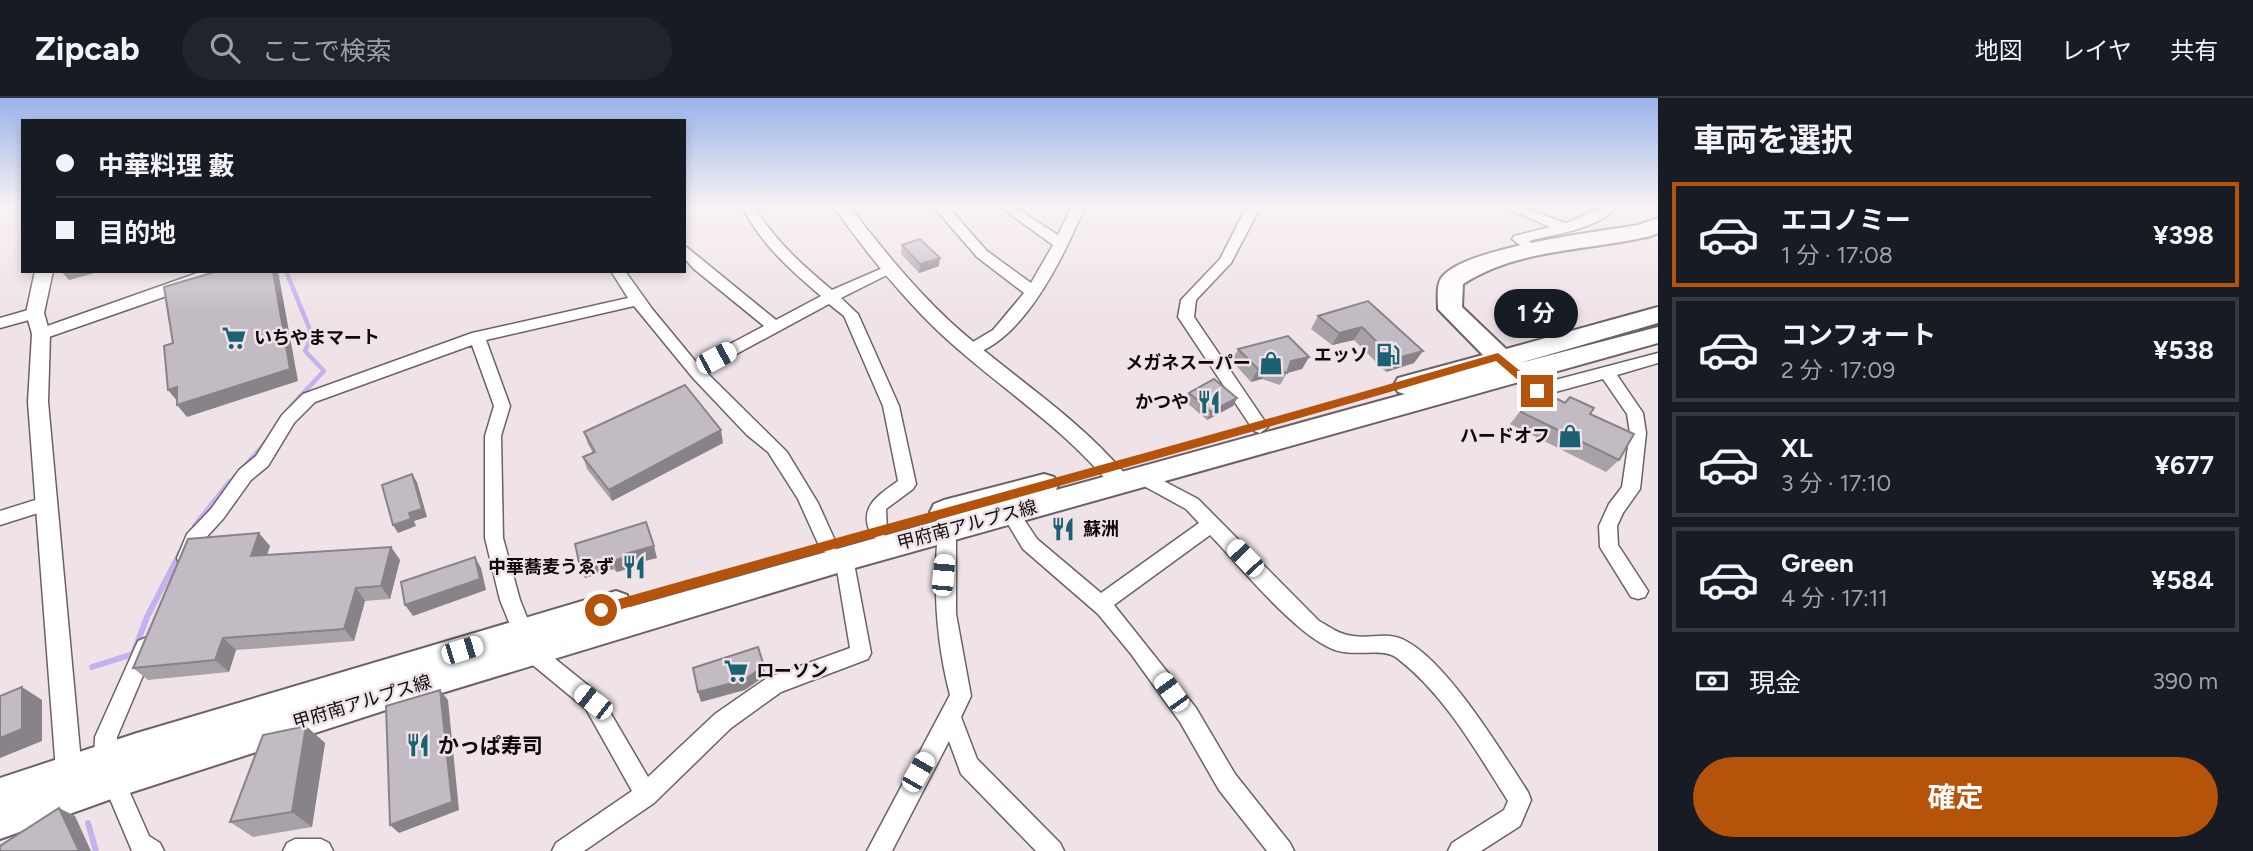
<!DOCTYPE html>
<html lang="ja">
<head>
<meta charset="utf-8">
<style>
	body { margin:0; font-family:Figtree,"Noto Sans JP",sans-serif; background:#20242c; color:#f1f3f6; height:100vh; display:flex; flex-direction:column; font-size:26px; white-space:nowrap }
	* { box-sizing:border-box; margin:0 }
	p { font-size:23px; color:#9ea1a6 }
	.icon { flex:none; width:38px; height:38px; fill:none; stroke:currentColor; stroke-width:2; stroke-linecap:round; stroke-linejoin:round }
	.map { position:relative; flex:1; overflow:hidden }
	.drawer { display:flex; flex-direction:column; background:#171b24; width:595px }
	.drawer>* { flex:none }
	.hud { position:absolute; left:21px; top:21px; width:665px; height:154px; border-radius:0px; box-shadow:0 4px 10px #0003; display:grid; align-content:center; height:154px; padding:0 35px; background:#171b24 }
	.end { position:absolute; width:32px; height:32px; margin:-16px; border:9px solid #b45309; background:#fff; box-shadow:0 0 0 4px #fff }
	.from { border-radius:50% }
	.bubble { position:absolute; height:49px; border-radius:24px; background:#171b24; box-shadow:0 4px 10px #0003; font-size:23px; font-weight:700; line-height:49px; text-align:center }
	.car { position:absolute; width:21px; height:42px; margin:-21px -10px; border-radius:9px; box-shadow:0 0 5px 2px #0007; background:linear-gradient(#fff 24%,#345 0 40%,#fff 0 76%,#345 0 86%,#fff 0) }
	.hud b { display:flex; align-items:center; gap:24px; height:66px; font-size:26px }
	.hud b+b { border-top:2px solid #363941 }
	.hud i { width:18px; height:18px; background:#f1f3f6 }
	ul { padding:0; list-style:none }
	li { display:flex; align-items:center; gap:21px; height:105px; margin:0 14px 10px; padding:0 21px; border:4px solid #363941; border-radius:0px }
	li div { flex:1 }
	li b { display:block; font-size:26px }
	li em { font-style:normal; font-weight:700 }
	li.current { border-color:#b45309 }
	li>.icon { width:63px; height:63px; stroke-width:1.5 }
	h2 { padding:0 35px; font-size:32px; line-height:84px }
	.pay { display:flex; align-items:center; gap:18px; height:77px; padding:0 35px; font-size:26px }
	.pay p { margin-inline-start:auto }
	.cta { display:flex; gap:14px; margin-top:auto; padding:14px 35px }
	.cta a { flex:1; height:80px; border-radius:42px; background:#b45309; color:#fff; font-size:28px; font-weight:700; line-height:80px; text-align:center }
	header { display:flex; align-items:center; gap:42px; box-sizing:border-box; height:98px; padding:0 35px; background:#171b24; border-bottom:2px solid #363941 }
	header strong { font-size:33px }
	nav { display:flex; gap:38px; margin-inline-start:auto; font-size:24px }
	.search { width:490px; height:63px; background:#20242c; display:flex; align-items:center; gap:18px; box-sizing:border-box; padding:0 24px; border-radius:38px; color:#9ea1a6; font-size:26px }
	main { display:flex; flex:1; min-height:0 }
	.map>svg:first-child { display:block }
</style>
</head>
<body>
<header>
<strong>Zipcab</strong>
<div class="search"><svg class="icon" aria-label="search" viewBox="0 0 24 24"><circle cx="10" cy="10" r="6"/><path d="M15 15l6 6"/></svg>ここで検索</div>
<nav><a>地図</a><a>レイヤ</a><a>共有</a></nav>
</header>
<main>
<div class="map">
<svg width="1658" height="753" viewBox="0 0 1658 753">
	<rect width="100%" height="100%" fill="#efe3e8"/>
	<g fill="none" stroke-linecap="round" stroke-linejoin="round">
		<!-- stream-far1 -->
		<path stroke="#c4b1ee" stroke-width="4.5" d="M286,173L312,237L305,253L324,273L291,308
			M244,369L265,345
			M229,386L235,378"/>
		<!-- stream -->
		<path stroke="#c4b1ee" stroke-width="6" d="M195,428L230,384
			M92,569L133,556L147,519L180,455
			M88,725L96,753"/>
		<!-- minor casing -->
		<g stroke="#6c6166" stroke-width="3">
			<path id="minor" d="M742,108H754C775,143 801,166 832,192L885,169L890,167L897,172L841,200L858,216L899,308L916,386L913,391L886,411L887,433L884,438L878,441L872,438C857,410 877,398 898,383L883,308L844,218L829,206L705,273L787,354L818,405L837,447L835,452L828,455L821,452L798,401L768,354L747,337L693,280L634,208L486,242L510,308L501,338L503,440L520,502L538,547L600,597L648,679L715,616L767,580L850,550L835,460L837,454L844,452L851,454L853,460L871,555L868,561L781,594L731,630L654,705L584,753H552L556,745L632,693L586,611L523,559L500,502L485,440V338L494,308L472,247L315,304L294,325L268,368L251,382L223,421L201,445L193,466L186,468L179,466L177,460L187,436L211,411L239,372L256,358L282,317L303,296L472,235L628,200L611,173H625L653,212L696,264L764,228L694,171L684,160V147L776,222L821,198C789,171 760,145 742,108Z
				M933,108H947L987,153L1031,185L1053,147L999,108H1013L1058,137L1072,108H1085C1065,156 1025,242 971,257L963,252L966,248L993,232L1024,195L977,159Z
				M1247,108H1261L1231,165L1196,202L1194,219L1266,325L1268,329L1260,335L1254,333L1178,219L1181,202L1220,161Z
				M1502,108H1519L1565,125C1583,120 1599,107 1617,108C1597,132 1558,135 1529,143L1541,154L1534,158L1512,141L1514,138L1550,129Z
				M203,173H221L201,186L46,240H36L33,236L36,232Z
				M35,210L42,215L40,219L0,230V220Z
				M1658,255V265L1617,277L1643,315L1646,335L1640,391L1623,415L1617,428L1618,447L1648,493L1645,499L1638,501L1631,499L1600,449L1599,428L1609,406L1622,389L1630,335L1627,316L1603,281L1537,299L1531,297L1511,277L1519,271L1540,286Z
				M1139,370L1198,401L1319,523C1330,529 1340,537 1353,538C1372,541 1388,533 1406,543C1448,565 1501,653 1528,694L1531,702L1520,728L1481,753H1448L1452,745L1504,712L1508,703C1476,653 1445,597 1397,560C1382,548 1352,561 1330,550C1291,532 1241,469 1210,437L1114,507L1196,610L1235,676L1290,745L1294,753H1267L1219,692L1180,624L1131,556L1098,516L1023,451L1002,416L1005,411H1017L1037,441L1101,495L1199,425L1186,411L1133,382L1130,377L1133,372Z
				M48,398L54,400L57,405L54,410L0,427V413Z
				M947,425L953,428L956,433V516L971,598L961,619L977,661L1060,745L1064,753H1036L961,676L949,643L892,753H867L950,597C936,543 933,489 938,433L941,428Z
				M145,540L152,543L155,549L117,639L116,663L149,738L160,745L164,753H132L94,663L95,639L138,543Z
				M295,741H321L329,745L333,753H283L287,745Z"/>
		</g>
		<!-- tertiary casing -->
		<g stroke="#6c6166" stroke-width="3">
			<path id="tertiary" d="M833,108H849C884,153 920,198 964,236C1019,283 1079,321 1126,377L1130,383L1126,389H1112C1066,332 1006,294 952,246C907,206 868,157 833,108Z
				M35,173H53L44,215L50,236L48,304L83,686L79,695L70,699L61,695L57,686L28,304L32,236L26,215Z"/>
		</g>
		<!-- primary casing -->
		<g stroke="#6c6166" stroke-width="4">
			<path id="primary" d="M1658,120V135L1651,138C1589,153 1518,150 1463,186L1462,209L1506,251L1658,209V225L1520,265L1658,229V245L844,473L389,611L114,700L0,741V680L137,635L616,493L627,497L630,509L937,423L930,414L934,406L944,402L1044,376L1054,379L1058,387L1056,392L1405,296L1398,294L1394,287L1398,280L1483,257L1438,211C1438,202 1436,186 1442,179C1466,149 1597,134 1638,127Z"/>
		</g>
		<!-- minor -->
		<use href="#minor" fill="#fff" fill-rule="evenodd"/>
		<!-- tertiary -->
		<use href="#tertiary" fill="#fff" fill-rule="evenodd"/>
		<!-- primary -->
		<use href="#primary" fill="#fff" fill-rule="evenodd"/>
	</g>
	<!-- wall -->
	<path fill="#a8a1a8" d="M902,147L939,168L919,175L901,156Z
		M1368,203L1414,265L1386,274L1354,242L1332,247L1311,231L1318,218Z
		M1238,251L1309,259L1302,271L1287,275L1280,287L1262,281L1251,284L1232,263Z
		M1538,291L1565,305L1590,316L1619,362L1606,374L1510,326Z
		M1189,295L1237,300L1233,308L1207,322L1185,303Z
		M584,334L723,345L612,403L587,371L583,359L593,355L588,346Z
		M575,446L657,460L628,467L627,471L617,474L613,471L585,480L580,469Z
		M270,448L267,457L391,449L400,462L390,501L365,503L354,543L236,552L229,574L148,582L133,570Z
		M306,628L325,645L312,729L253,739L230,724Z"/>
	<!-- shaded-wall -->
	<path fill="#888388" d="M940,160L939,168L919,175L920,166Z
		M61,173H102L69,182Z
		M273,173H278L298,283L187,319L177,307Z
		M1362,229L1354,242L1332,247L1339,235Z
		M1423,253L1414,265L1386,274L1394,261Z
		M1309,259L1302,271L1287,275L1291,263Z
		M1268,268L1262,281L1251,284L1258,271Z
		M177,289L178,304L168,292Z
		M1237,300L1233,308L1207,322L1211,314Z
		M721,332L723,345L612,403L609,392Z
		M412,376L417,384L427,419L414,423L416,428L398,435L393,427L409,415Z
		M259,435L270,448L262,471L251,458Z
		M654,448L657,460L628,467L627,471L617,474L613,463L625,456Z
		M391,449L400,462L390,501L381,488Z
		M475,459L481,470L486,492L413,518L405,507Z
		M609,460L613,471L585,480L580,469Z
		M356,490L365,503L354,543L344,531Z
		M223,540L236,552L229,574L215,562Z
		M764,568L765,578L745,592L701,604L698,594Z
		M22,589L42,602V643L0,660V640Z
		M440,592L448,602L459,712L399,735L390,727Z
		M306,628L325,645L312,729L292,714Z
		M59,710L75,718L91,753H79Z"/>
	<!-- building -->
	<path fill="#c3bbc3" stroke="#888388" stroke-width="2" d="M920,141L940,160L920,166L902,147Z
		M218,173H273L290,271L177,307V289L168,292L164,248L173,245L164,189Z
		M1368,203L1423,253L1394,261L1362,229L1339,235L1318,218Z
		M1288,238L1309,259L1291,263L1287,275L1268,268L1258,271L1238,251Z
		M1214,281L1237,300L1211,314L1189,295Z
		M685,287L721,332L609,392L583,359L595,354L584,334Z
		M1538,291L1565,305L1570,299L1594,310L1590,316L1634,336L1619,362L1521,314Z
		M412,376L422,411L409,415L411,421L393,427L382,387Z
		M646,424L654,448L625,456L623,460L613,463L609,460L580,469L575,446Z
		M259,435L251,458L391,449L381,488L356,490L344,531L223,540L215,562L133,570L188,441Z
		M475,459L480,481L405,507L401,484Z
		M758,549L764,568L744,582L698,594L693,570Z
		M22,589V631L0,640V598Z
		M440,592L452,704L390,727L386,608Z
		M306,628L292,714L230,724L263,637Z
		M59,710L79,753H0V748Z"/>
	<!-- sky -->
	<linearGradient id="sky" x2="0" y2="1"><stop stop-color="#99b3ea"/><stop offset="0.51" stop-color="#f8f2f5"/><stop offset="1" stop-color="#f8f2f5" stop-opacity="0"/></linearGradient>
	<rect width="1658" height="213" fill="url(#sky)"/>
	<!-- route -->
	<path fill="#b45309" d="M1498,255L1541,290V295H1533L1496,263C1199,351 899,431 601,517L594,512L601,506C900,421 1200,342 1498,255Z"/>
	<!-- icons -->
	<defs>
		<g id="supermarket-bare" transform="scale(1.89)"><path d="M-6-5.5h2.5l.6 2H6L4.5 2H-2.5L-4.4-4H-6ZM-1.5 3.2a1.3 1.3 0 1 0 .1 0ZM3 3.2a1.3 1.3 0 1 0 .1 0Z" fill="#1c6073" stroke="#efe3e8" stroke-width="2.5" paint-order="stroke"/></g>
		<g id="fuel-bare" transform="scale(1.89)"><path d="M-5.5-6h7V0h2V4h1.3V-2.5L3-4.5l.8-.8L6-3V5H2.5V1h-1V6h-7ZM-4.2-4.7v3.2H.2V-4.7Z" fill="#1c6073" stroke="#efe3e8" stroke-width="2.5" paint-order="stroke"/></g>
		<g id="shop-bare" transform="scale(1.89)"><path d="M-5-2.5h2.3a2.7 3.5 0 0 1 5.4 0H5L5.5 6h-11ZM-1.5-2.5h3a1.5 2.3 0 0 0-3 0Z" fill="#1c6073" stroke="#efe3e8" stroke-width="2.5" paint-order="stroke"/></g>
		<g id="restaurant-bare" transform="scale(1.89)"><path d="M-5-6h1v4h1v-4h1v4h1v-4h1v5L-1.5 .5V6h-2V.5L-5-1ZM5-6V6H3V1.5H1.5Q1.5-4 5-6Z" fill="#1c6073" stroke="#efe3e8" stroke-width="2.5" paint-order="stroke"/></g>
	</defs>
	<g fill-rule="evenodd">
		<use href="#supermarket-bare" x="234" y="240"/>
		<use href="#fuel-bare" x="1388" y="257"/>
		<use href="#shop-bare" x="1271" y="265"/>
		<use href="#restaurant-bare" x="1209" y="304"/>
		<use href="#shop-bare" x="1570" y="338"/>
		<use href="#restaurant-bare" x="1063" y="431"/>
		<use href="#restaurant-bare" x="634" y="469"/>
		<use href="#supermarket-bare" x="736" y="573"/>
		<use href="#restaurant-bare" x="418" y="647"/>
	</g>
	<g text-anchor="middle" dominant-baseline="central" stroke-width="5" stroke-linejoin="round" paint-order="stroke">
		<!-- poi labels -->
		<g font-size="18" font-weight="bold" fill="#0e0a0c" stroke="#efe3e8" text-anchor="end">
			<text x="254" y="240" text-anchor="start">いちやまマート</text>
			<text x="1368" y="257">エッソ</text>
			<text x="1251" y="265">メガネスーパー</text>
			<text x="1189" y="304">かつや</text>
			<text x="1550" y="338">ハードオフ</text>
			<text x="1083" y="431" text-anchor="start">蘇洲</text>
			<text x="614" y="469">中華蕎麦うゑず</text>
			<text x="756" y="573" text-anchor="start">ローソン</text>
		</g>
		<!-- street labels -->
		<g font-size="18" fill="#0e0a0c" stroke="#efe3e8">
			<text transform="translate(967 427) rotate(-15)">甲府南アルプス線</text>
			<text transform="translate(362 604) rotate(-17)">甲府南アルプス線</text>
		</g>
		<!-- near-poi labels -->
		<g font-size="21" font-weight="bold" fill="#0e0a0c" stroke="#efe3e8" text-anchor="start">
			<text x="438" y="647">かっぱ寿司</text>
		</g>
	</g>
</svg>
<i class="end from" style="left:601px;top:512px"></i>
<i class="end" style="left:1537px;top:293px"></i>
<div class="bubble" style="left:1494px;top:191px;width:84px">1 分</div>
<i class="car" style="left:716px;top:260px;rotate:62deg"></i>
<i class="car" style="left:1245px;top:460px;rotate:316deg"></i>
<i class="car" style="left:943px;top:477px;rotate:5deg"></i>
<i class="car" style="left:462px;top:552px;rotate:73deg"></i>
<i class="car" style="left:1171px;top:594px;rotate:324deg"></i>
<i class="car" style="left:593px;top:604px;rotate:308deg"></i>
<i class="car" style="left:918px;top:674px;rotate:30deg"></i>
<div class="hud">
<b><i class="from"></i>中華料理 藪</b>
<b><i></i>目的地</b>
</div>
</div>
<section class="drawer">
<h2>車両を選択</h2>
<ul>
<li class="current"><svg class="icon" aria-label="car" viewBox="0 0 24 24"><path d="M5 17H2v-5l4-1 3-4h7l3 4 3 1v5h-3M9 17h6M6 11h13"/><circle cx="7" cy="17" r="2"/><circle cx="17" cy="17" r="2"/></svg><div><b>エコノミー</b><p>1 分 · 17:08</p></div><em>¥398</em></li>
<li><svg class="icon" aria-label="car" viewBox="0 0 24 24"><path d="M5 17H2v-5l4-1 3-4h7l3 4 3 1v5h-3M9 17h6M6 11h13"/><circle cx="7" cy="17" r="2"/><circle cx="17" cy="17" r="2"/></svg><div><b>コンフォート</b><p>2 分 · 17:09</p></div><em>¥538</em></li>
<li><svg class="icon" aria-label="car" viewBox="0 0 24 24"><path d="M5 17H2v-5l4-1 3-4h7l3 4 3 1v5h-3M9 17h6M6 11h13"/><circle cx="7" cy="17" r="2"/><circle cx="17" cy="17" r="2"/></svg><div><b>XL</b><p>3 分 · 17:10</p></div><em>¥677</em></li>
<li><svg class="icon" aria-label="car" viewBox="0 0 24 24"><path d="M5 17H2v-5l4-1 3-4h7l3 4 3 1v5h-3M9 17h6M6 11h13"/><circle cx="7" cy="17" r="2"/><circle cx="17" cy="17" r="2"/></svg><div><b>Green</b><p>4 分 · 17:11</p></div><em>¥584</em></li>
</ul>
<div class="pay"><svg class="icon" aria-label="cash" viewBox="0 0 24 24"><path d="M3 7h18v10H3z"/><circle cx="12" cy="12" r="2"/></svg>現金<p>390 m</p></div>
<div class="cta"><a>確定</a></div>
</section>
</main>
</body>
</html>
